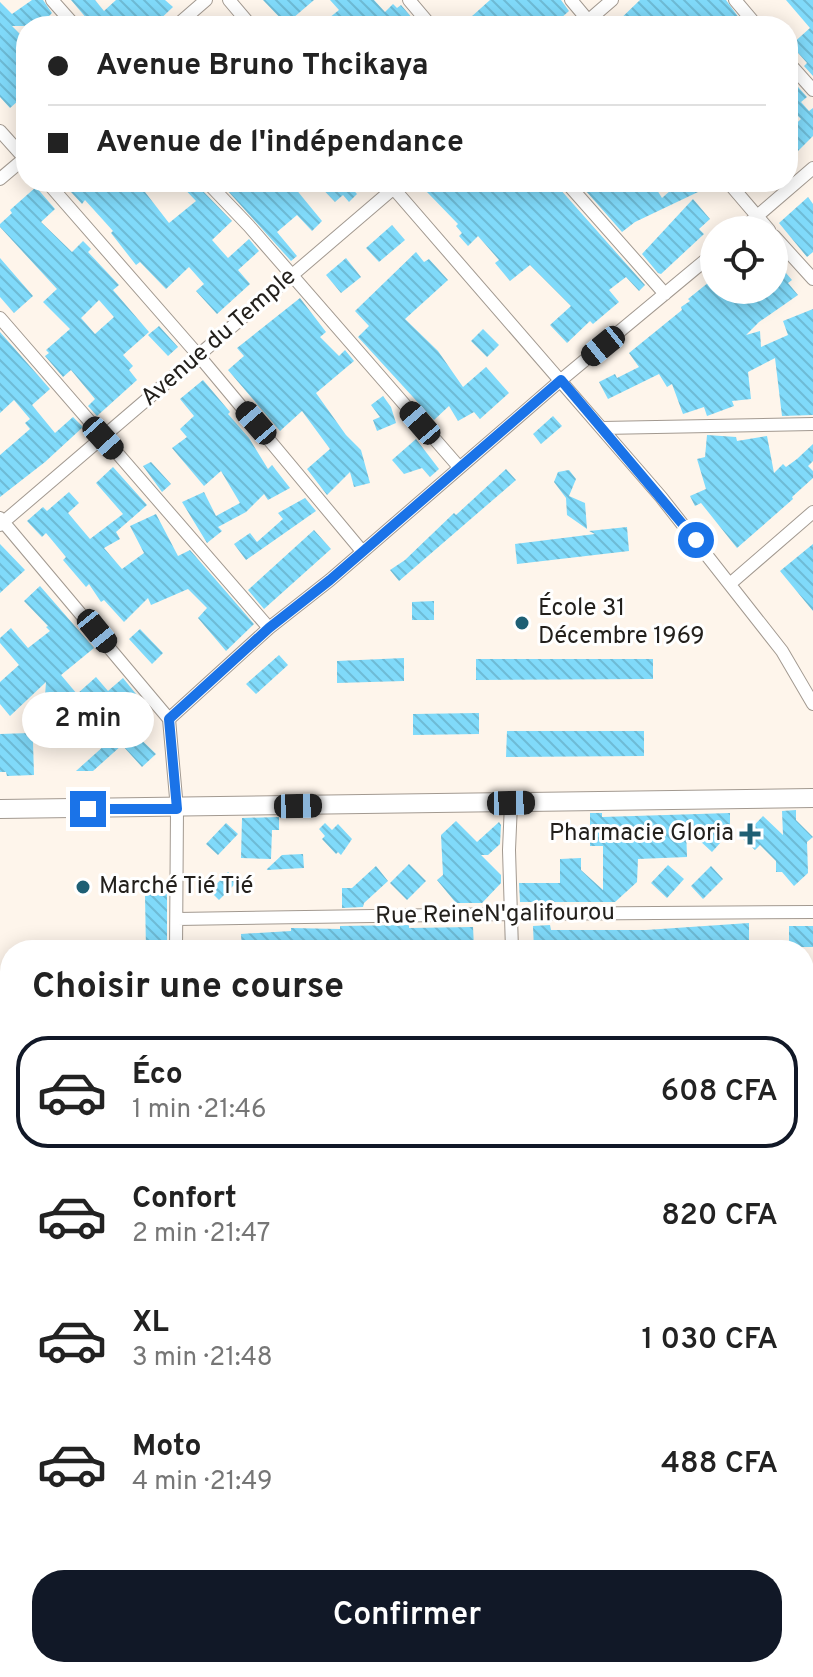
<!DOCTYPE html>
<html lang="fr">
<head>
<meta charset="utf-8">
<style>
	body { margin:0; font-family:Overpass,sans-serif; background:#f6f6f6; color:#222; height:100vh; display:flex; flex-direction:column; font-size:30px; white-space:nowrap }
	* { box-sizing:border-box; margin:0 }
	p { font-size:26px; color:#767676 }
	.icon { flex:none; width:44px; height:44px; fill:none; stroke:currentColor; stroke-width:2; stroke-linecap:round; stroke-linejoin:round }
	.map { position:relative; flex:1; overflow:hidden }
	.sheet { position:absolute; left:0px; top:940px; width:814px; height:738px; display:flex; flex-direction:column; background:#fff; border-radius:32px 32px 0 0; box-shadow:0 4px 20px #0003 }
	.sheet>* { flex:none }
	.banner { position:absolute; left:16px; top:16px; width:782px; height:176px; border-radius:32px; box-shadow:0 4px 20px #0003; display:grid; align-content:center; height:176px; padding:0 32px; background:#fff }
	.fabs { position:absolute; left:700px; top:216px; display:grid; gap:16px }
	.fabs a { display:grid; place-items:center; width:88px; height:88px; border-radius:50%; background:#fff; box-shadow:0 4px 20px #0003; font-size:40px }
	.end { position:absolute; width:36px; height:36px; margin:-18px; border:10px solid #1a73e8; background:#fff; box-shadow:0 0 0 4px #fff }
	.from { border-radius:50% }
	.bubble { position:absolute; height:56px; border-radius:28px; background:#fff; box-shadow:0 4px 20px #0003; font-size:26px; font-weight:600; line-height:56px; text-align:center }
	.car { position:absolute; width:24px; height:48px; margin:-24px -12px; border-radius:10px; box-shadow:0 0 6px 2px #0007; background:linear-gradient(#222 24%,#8ab4d8 0 40%,#222 0 76%,#8ab4d8 0 86%,#222 0) }
	.banner b { display:flex; align-items:center; gap:28px; height:76px; font-size:30px }
	.banner b+b { border-top:2px solid #e0e0e0 }
	.banner i { width:20px; height:20px; background:#222 }
	ul { padding:0; list-style:none }
	li { display:flex; align-items:center; gap:24px; height:112px; margin:0 16px 12px; padding:0 16px; border:4px solid transparent; border-radius:32px }
	li div { flex:1 }
	li b { display:block; font-size:30px }
	li em { font-style:normal; font-weight:600 }
	li.selected { border-color:#111827 }
	li>.icon { width:72px; height:72px; stroke-width:1.5 }
	h2 { padding:0 32px; font-size:36px; line-height:96px }
	.action { display:flex; gap:16px; margin-top:auto; padding:16px 32px }
	.action a { flex:1; height:92px; border-radius:32px; background:#111827; color:#fff; font-size:32px; font-weight:600; line-height:92px; text-align:center }
	.map>svg:first-child { display:block }
</style>
</head>
<body>
<div class="map">
<svg width="813" height="1677" viewBox="0 0 813 1677">
	<defs>
		<pattern id="building-back-hatch" width="6" height="6" patternUnits="userSpaceOnUse" patternTransform="scale(2)"><rect width="6" height="6" fill="#80dafa"/><path d="M-1 5l2 2M0 0l6 6M5-1l2 2" fill="none" stroke="#6ebbd6"/></pattern>
	</defs>
	<rect width="100%" height="100%" fill="#fef5eb"/>
	<!-- building -->
	<path fill="url(#building-back-hatch)" fill-rule="evenodd" d="M32,0H43L52,13L49,16L59,26H12L26,40V94L10,108L0,97V2L12,14Z
		M71,0H95L104,11L116,0H165L173,7L153,26H101L98,23L93,26Z
		M263,0H314L286,24Z
		M330,0H374L385,12L393,4L397,8L401,5L419,26H319L339,10Z
		M490,0H561L569,11L552,26H461Z
		M640,0H726L745,26H613Z
		M786,0H813V76L804,66L807,63L791,45L810,28Z
		M790,78L807,97L801,102L809,111L813,108V136L788,161V142L793,137L788,131L801,119L792,110L788,113V80Z
		M69,182H155L145,192L169,223L196,201L178,182H198L200,188L232,221L212,240L228,258L249,239L259,251L238,270L250,284L217,314L196,291L204,284L189,267L166,289L140,262L136,265L111,233L113,231L85,200L82,204L71,192L74,188Z
		M235,182H290L322,221L312,231L297,215L277,232L297,256L291,261L227,190Z
		M316,182H346L357,194L349,202L343,195L335,202Z
		M436,182H557L559,188L645,285L639,291L626,277L609,290L619,302L593,324L590,321L567,343L550,325L571,306L530,265L510,281L495,263L499,260L478,236L468,246L459,236L462,233L456,226L458,224L426,191Z
		M578,182H652L662,198L680,182H719L635,222L622,232Z
		M36,187L55,209L41,222L72,252L83,241L91,249L88,252L119,285L113,290L149,332L123,355L133,366L129,370L137,380L97,416L88,406L95,399L71,370L63,377L45,356L49,353L46,350L70,329L43,302L57,289L0,227V224L12,213L10,210ZM99,300L114,317L95,334L81,318Z
		M808,197L813,204V252L807,257L779,223Z
		M693,199L710,219L699,229L704,234L661,274L658,273L642,254Z
		M392,225L405,240L379,262L366,248Z
		M416,252L424,262L429,259L448,280L405,319L438,351L463,387L486,367L509,393L480,419L474,412L458,421L449,406L434,420L358,337L369,326L355,311Z
		M0,258L33,296L14,313L0,297Z
		M346,258L361,277L341,293L326,275Z
		M774,259L792,280L788,283L798,295L759,322L746,335L760,331L761,347L788,335L783,321L813,309V415L782,416L775,358L748,372L751,399L732,401L734,406L707,416L704,407L683,414L672,384L667,387L659,374L608,399L599,382L615,374L617,378L639,367L629,353L682,310L681,307L690,301L688,299L714,278V290H774Z
		M300,298L326,332L320,337L339,356L345,350L354,361L316,393L346,435L361,450L370,483L354,487L350,472L327,495L307,469L330,449L302,411L280,431L228,370L244,356L237,348Z
		M159,326L178,347L168,356L148,335Z
		M483,329L499,345L487,357L471,341Z
		M0,332L50,389L32,405L55,433L73,417L83,427L45,462L0,497V455L30,429L25,423L30,419L14,400L0,413Z
		M203,380L230,412L228,414L249,438L268,469L272,465L290,488L268,500L264,494L246,512L218,527L222,531L207,543L182,502L204,492L216,516L240,503L221,471L204,486L172,448L187,437L180,429L194,416L180,399Z
		M383,396L391,407L396,423L377,431L373,420L380,417L371,405Z
		M553,416L562,426L541,444L533,434Z
		M707,435L736,437L737,441L767,436L774,473L783,464L786,467L797,459L813,444V461L808,466L813,471V478L792,497L793,499L737,548L701,503L695,506L690,496L706,489L697,459L705,457Z
		M416,439L439,469L430,477L422,468L404,474L392,460Z
		M151,462L171,484L162,492L143,466Z
		M113,467L147,505L116,532L120,539L104,548L122,569L144,553L130,526L156,514L178,556L190,550L254,624L226,651L198,618L207,608L188,589L151,605L148,598L124,622L104,600L101,602L89,584L86,587L63,560L66,557L46,533L42,537L27,521L43,507L47,511L69,492L79,503L68,513L90,539L123,514L96,483Z
		M506,469L516,480L399,581L390,570L405,560L454,513L456,515Z
		M569,470L576,479L569,496L585,503L587,529L567,515L566,498L554,482L558,472Z
		M305,498L316,511L246,560L234,544L250,533L257,542L283,519L278,513Z
		M627,527L629,551L517,564L515,544L595,534L589,531Z
		M314,530L331,549L264,609L248,590Z
		M0,544L25,570L0,593Z
		M813,544V611L780,571Z
		M40,586L94,648L61,675L77,694L96,677L108,691L123,678L149,710L128,727L156,754L142,767L122,745L93,771H76L105,745L61,697L59,740L33,742L34,775L7,776L6,772H0V734L30,733L31,724H43L46,682L10,716L0,704V682L19,665L0,643V638L11,628L28,648L50,631L46,627L48,626L24,601Z
		M434,601V620H412V602Z
		M140,629L163,653L152,664L129,639Z
		M279,655L288,665L256,694L246,684Z
		M404,658V681L337,683V661Z
		M476,659H653V679L476,680Z
		M479,713V734L413,735V714Z
		M507,731H644V756L506,757Z
		M796,810V820L813,837L807,842L808,873L794,886L782,872H776V861L760,845L755,850L742,838L763,816L783,835L782,811Z
		M590,813H602V817L730,813V832L712,852L686,828L687,857L638,859L637,882L615,902H520L519,883H560V859L581,858V870L603,890V846H590Z
		M279,817V830H272L271,859L241,858L242,818Z
		M456,821L477,842L499,822L501,825L500,844L488,855H481L501,875V883L482,903H456L437,880L443,875L441,835Z
		M226,823L238,834L218,855L206,844Z
		M325,823L332,830L338,824L352,839L341,855L338,852L336,854L322,839L325,836L319,829Z
		M303,854L304,868L266,870L282,855Z
		M409,864L426,881L407,900L390,883Z
		M668,865L684,879L667,898L651,883Z
		M376,866L388,881L364,903L363,907L342,908V888H352Z
		M711,866L723,879L703,899L691,886Z
		M228,872L238,881L219,900L210,891Z
		M167,893V950H146L145,894Z
		M749,923V943H746V950H690V944L616,945V950H534L533,926L550,925L551,930H646Z
		M409,925V928L473,927L474,947L409,950H242L241,934L291,931V928L340,929V926Z
		M789,926H813V947H789Z"/>
	<g fill="none" stroke-linecap="round" stroke-linejoin="round">
		<!-- street casing -->
		<g stroke="#a29990" stroke-width="14">
			<path id="street" d="M52,0L75,26
				M229,0L251,26
				M409,0L431,26
				M571,0L592,25
				M735,0L757,26
				M176,26L206,0
				M582,26L612,0
				M788,62L813,90
				M0,131L26,160
				M0,179L26,157
				M47,182L199,356L361,550
				M207,182L249,226L459,467
				M388,182L661,497L782,651L813,704
				M566,182L665,294
				M728,182L769,230
				M741,230L813,168
				M774,236L813,279
				M0,318L269,628
				M602,428L813,424
				M0,518L169,719L177,809L176,950
				M0,525L401,182
				M731,583L813,512
				M169,719L269,628L330,580L561,380L714,253
				M511,803L509,850L512,950
				M177,919L512,914L813,912
				M804,1003H813
				M0,1006H10
				M804,1087H813
				M0,1091H10
				M804,1191H813
				M0,1199H10
				M804,1288H813
				M0,1296H10
				M804,1389H813
				M0,1398H10
				M804,1583L813,1586
				M181,1668L243,1677
				M701,1668L754,1677"/>
		</g>
		<!-- secondary casing -->
		<g stroke="#a29990" stroke-width="20">
			<path id="secondary" d="M0,809L813,798"/>
		</g>
		<!-- street -->
		<use href="#street" stroke="#fff" stroke-width="12"/>
		<!-- secondary -->
		<use href="#secondary" stroke="#fff" stroke-width="18"/>
	</g>
	<g fill="none" stroke-linecap="round" stroke-linejoin="round">
		<!-- route -->
		<path stroke="#1a73e8" stroke-width="10" d="M88,809H177L169,719L269,628L330,580L561,380L696,540"/>
	</g>
	<!-- markers -->
	<g fill="#1e5f74" stroke="#fff" stroke-width="3">
		<circle cx="522" cy="623" r="8"/>
		<path d="M746 822h8v8h8v8h-8v8h-8v-8h-8v-8h8z"/>
		<circle cx="83" cy="887" r="8"/>
	</g>
	<g text-anchor="middle" dominant-baseline="central" stroke-width="6" stroke-linejoin="round" paint-order="stroke">
		<!-- street labels -->
		<g font-size="24" fill="#23201c" stroke="#fff">
			<text transform="translate(219 338) rotate(-41)">Avenue du Temple</text>
			<text transform="translate(495 915) rotate(-1)">Rue ReineN'galifourou</text>
		</g>
		<!-- poi labels -->
		<g font-size="24" fill="#23201c" stroke="#fff" text-anchor="start">
			<text x="538" y="609">École 31<tspan x="538" dy="28">Décembre 1969</tspan></text>
			<text x="734" y="834" text-anchor="end">Pharmacie Gloria</text>
			<text x="99" y="887">Marché Tié Tié</text>
		</g>
	</g>
</svg>
<div class="fabs">
<a><svg class="icon" aria-label="locate" viewBox="0 0 24 24"><circle cx="12" cy="12" r="6"/><path d="M12 2v4M12 18v4M2 12h4M18 12h4"/></svg></a>
</div>
<i class="end from" style="left:696px;top:540px"></i>
<i class="end" style="left:88px;top:809px"></i>
<div class="bubble" style="left:22px;top:692px;width:132px">2 min</div>
<i class="car" style="left:603px;top:346px;rotate:231deg"></i>
<i class="car" style="left:256px;top:423px;rotate:319deg"></i>
<i class="car" style="left:420px;top:423px;rotate:319deg"></i>
<i class="car" style="left:103px;top:438px;rotate:138deg"></i>
<i class="car" style="left:97px;top:631px;rotate:141deg"></i>
<i class="car" style="left:511px;top:803px;rotate:89deg"></i>
<i class="car" style="left:298px;top:806px;rotate:89deg"></i>
<div class="banner">
<b><i class="from"></i>Avenue Bruno Thcikaya</b>
<b><i></i>Avenue de l'indépendance</b>
</div>
<section class="sheet">
<h2>Choisir une course</h2>
<ul>
<li class="selected"><svg class="icon" aria-label="car" viewBox="0 0 24 24"><path d="M5 17H2v-5l4-1 3-4h7l3 4 3 1v5h-3M9 17h6M6 11h13"/><circle cx="7" cy="17" r="2"/><circle cx="17" cy="17" r="2"/></svg><div><b>Éco</b><p>1 min · 21:46</p></div><em>608 CFA</em></li>
<li><svg class="icon" aria-label="car" viewBox="0 0 24 24"><path d="M5 17H2v-5l4-1 3-4h7l3 4 3 1v5h-3M9 17h6M6 11h13"/><circle cx="7" cy="17" r="2"/><circle cx="17" cy="17" r="2"/></svg><div><b>Confort</b><p>2 min · 21:47</p></div><em>820 CFA</em></li>
<li><svg class="icon" aria-label="car" viewBox="0 0 24 24"><path d="M5 17H2v-5l4-1 3-4h7l3 4 3 1v5h-3M9 17h6M6 11h13"/><circle cx="7" cy="17" r="2"/><circle cx="17" cy="17" r="2"/></svg><div><b>XL</b><p>3 min · 21:48</p></div><em>1 030 CFA</em></li>
<li><svg class="icon" aria-label="car" viewBox="0 0 24 24"><path d="M5 17H2v-5l4-1 3-4h7l3 4 3 1v5h-3M9 17h6M6 11h13"/><circle cx="7" cy="17" r="2"/><circle cx="17" cy="17" r="2"/></svg><div><b>Moto</b><p>4 min · 21:49</p></div><em>488 CFA</em></li>
</ul>
<div class="action"><a>Confirmer</a></div>
</section>
</div>
</body>
</html>
